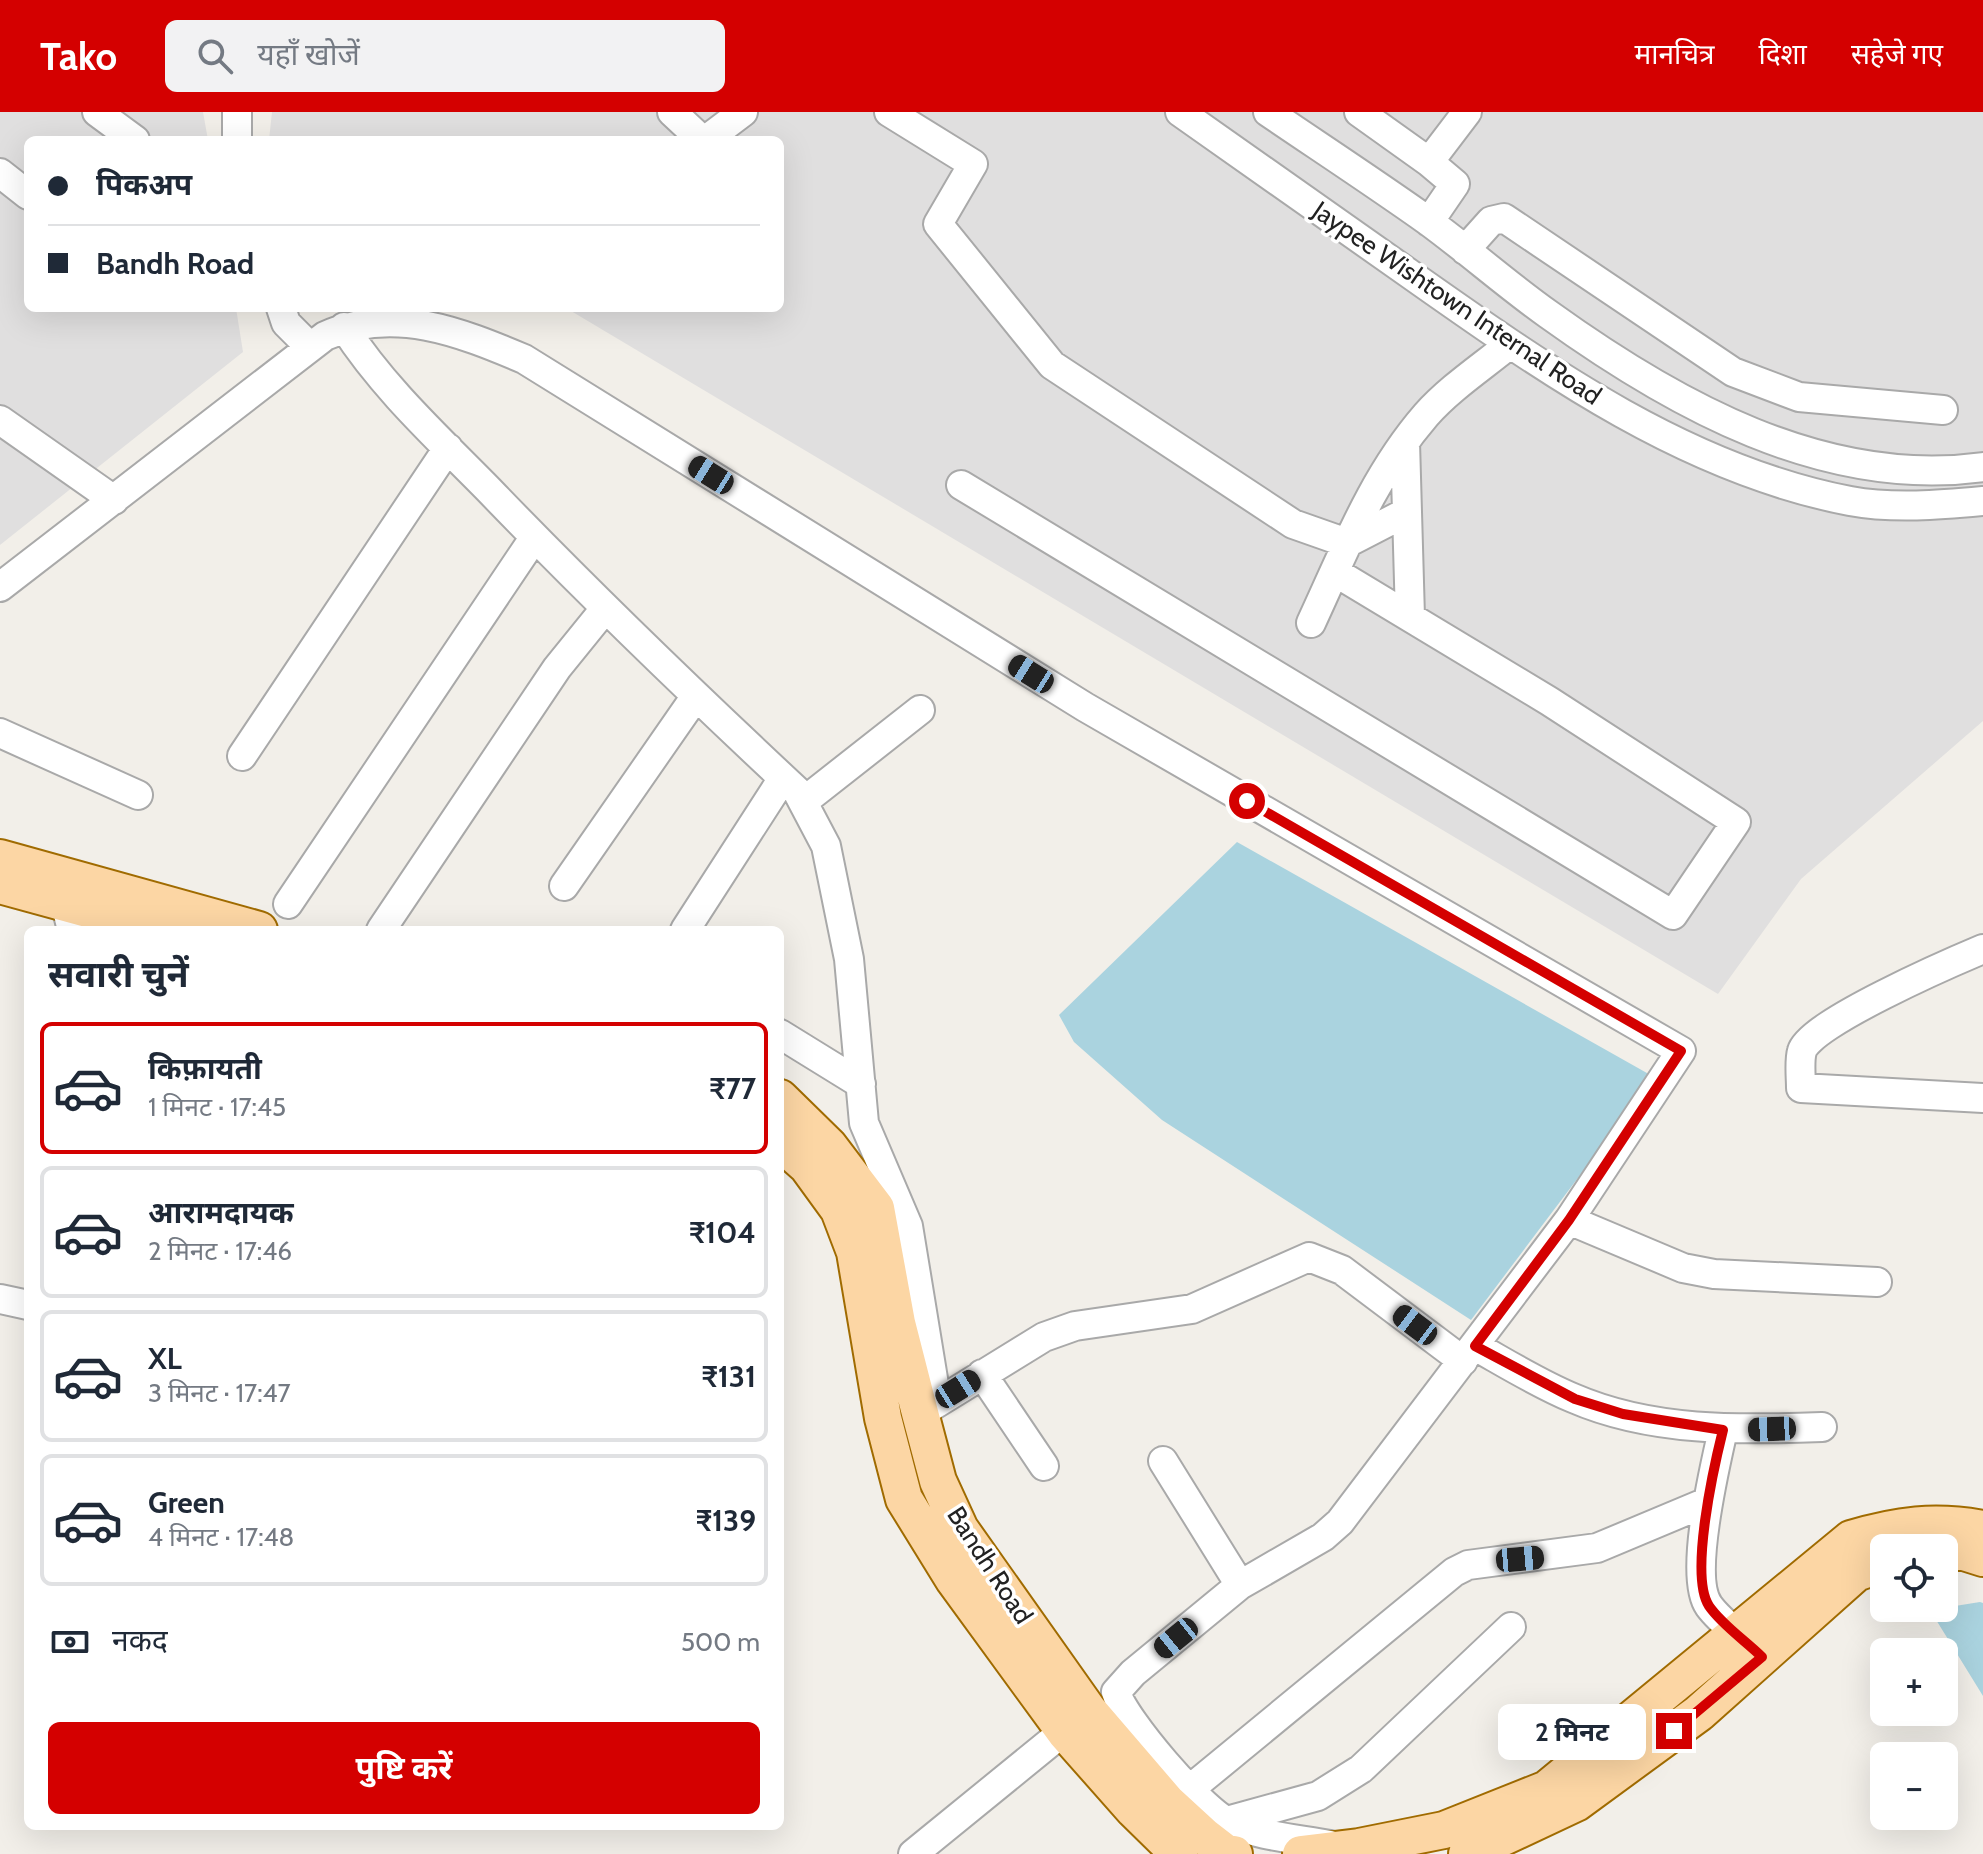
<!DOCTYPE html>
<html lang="hi">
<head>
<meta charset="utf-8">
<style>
	body { margin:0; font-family:Cabin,"Noto Sans Devanagari",sans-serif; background:#f2f2f3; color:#1f2937; height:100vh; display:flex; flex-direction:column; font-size:30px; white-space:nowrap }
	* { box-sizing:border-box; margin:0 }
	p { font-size:26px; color:#747a83 }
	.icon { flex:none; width:44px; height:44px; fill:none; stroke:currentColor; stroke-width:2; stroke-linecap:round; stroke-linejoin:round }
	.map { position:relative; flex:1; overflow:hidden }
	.drawer { position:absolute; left:24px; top:814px; width:760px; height:904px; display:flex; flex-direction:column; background:#fff; border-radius:12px; box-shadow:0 8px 32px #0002 }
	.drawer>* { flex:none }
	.banner { position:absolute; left:24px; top:24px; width:760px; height:176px; border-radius:12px; box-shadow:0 8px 32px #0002; display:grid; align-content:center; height:176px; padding:0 24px; background:#fff }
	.buttons { position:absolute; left:1870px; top:1422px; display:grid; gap:16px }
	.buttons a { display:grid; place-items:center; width:88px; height:88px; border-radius:12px; background:#fff; box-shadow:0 8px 32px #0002; font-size:40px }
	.end { position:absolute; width:36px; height:36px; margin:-18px; border:10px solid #d40000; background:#fff; box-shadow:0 0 0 4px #fff }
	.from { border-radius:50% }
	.bubble { position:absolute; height:56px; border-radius:12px; background:#fff; box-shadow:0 8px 32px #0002; font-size:26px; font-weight:700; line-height:56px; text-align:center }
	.car { position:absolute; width:24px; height:48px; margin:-24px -12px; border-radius:10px; box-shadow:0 0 6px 2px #0007; background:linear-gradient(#222 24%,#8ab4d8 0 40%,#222 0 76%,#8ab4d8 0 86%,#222 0) }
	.banner b { display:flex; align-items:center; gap:28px; height:76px; font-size:30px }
	.banner b+b { border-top:2px solid #e0e1e3 }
	.banner i { width:20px; height:20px; background:#1f2937 }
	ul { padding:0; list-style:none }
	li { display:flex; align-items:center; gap:24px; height:132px; margin:0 16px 12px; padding:0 8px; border:4px solid #e0e1e3; border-radius:12px }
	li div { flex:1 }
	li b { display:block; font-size:30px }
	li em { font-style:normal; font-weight:700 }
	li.on { border-color:#d40000 }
	li>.icon { width:72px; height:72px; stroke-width:1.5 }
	h2 { padding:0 24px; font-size:36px; line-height:96px }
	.pay { display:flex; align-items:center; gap:20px; height:88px; padding:0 24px; font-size:30px }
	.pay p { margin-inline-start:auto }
	.primary-button { display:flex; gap:16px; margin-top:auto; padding:16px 24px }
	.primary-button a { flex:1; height:92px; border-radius:12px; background:#d40000; color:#fff; font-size:32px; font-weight:700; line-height:92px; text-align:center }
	header { display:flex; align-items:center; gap:48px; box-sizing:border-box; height:112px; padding:0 40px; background:#d40000; color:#fff }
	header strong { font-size:38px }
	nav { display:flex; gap:44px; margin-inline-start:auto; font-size:28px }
	.search { width:560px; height:72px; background:#f2f2f3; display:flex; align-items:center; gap:20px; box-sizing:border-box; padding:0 28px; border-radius:12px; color:#747a83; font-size:30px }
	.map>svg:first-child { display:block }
</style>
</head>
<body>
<header>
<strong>Tako</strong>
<div class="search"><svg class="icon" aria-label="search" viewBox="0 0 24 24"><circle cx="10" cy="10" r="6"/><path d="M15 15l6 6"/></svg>यहाँ खोजें</div>
<nav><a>मानचित्र</a><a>दिशा</a><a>सहेजे गए</a></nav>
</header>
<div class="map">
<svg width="1983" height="1742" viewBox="0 0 1983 1742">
	<rect width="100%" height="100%" fill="#f2efe9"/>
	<!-- residential -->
	<path fill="#e0dfdf" d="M0,0H203L208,28H28V196H236L243,240L0,433Z
		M272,0H1983V609L1801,767L1718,882L566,196H780V28H269Z"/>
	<!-- water -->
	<path fill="#aad3df" d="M1237,730L1654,965L1471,1208L1162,1008L1074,930L1059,903Z
		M1980,1490L1983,1491V1584L1930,1498Z"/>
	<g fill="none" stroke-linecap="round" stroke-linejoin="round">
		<!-- minor casing -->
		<g stroke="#a9a9a9" stroke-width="32">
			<path id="minor" d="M97,0L135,28
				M672,0L702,28
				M889,0L973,52L938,112L1052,253L1293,412L1347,431L1407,400
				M1180,0C1259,56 1338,112 1417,167C1549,260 1688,358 1850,389C1893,397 1940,393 1983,389
				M1268,0C1321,36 1376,72 1428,109C1469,139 1507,173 1548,202C1673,292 1824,377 1983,355
				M1359,0L1429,50L1467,0
				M237,28V0
				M706,28L743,0
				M1429,50L1455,72L1429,110
				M0,61L28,83
				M1465,138L1491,109L1504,106L1733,260L1799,285L1943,298
				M281,196L286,211L310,235
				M344,215C383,276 439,327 489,378C589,482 692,581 797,679L826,734L849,847L864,1011L908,1114L937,1291
				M0,308L114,388
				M1405,330L1410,505
				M961,373L1673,803L1736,710L1549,589L1335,460
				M0,475L325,224C393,193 460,220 524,247L1085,595L1681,939L1569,1108L1340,1410L1323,1425L1240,1473L1133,1561L1116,1580C1124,1608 1201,1697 1228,1710C1257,1724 1298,1727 1330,1733
				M1311,511C1345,438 1373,364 1426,303C1450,276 1482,255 1510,232
				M0,621L138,683
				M242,644L448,336
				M803,690L920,598
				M66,772L65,790L72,818
				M564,774L696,584
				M288,792L534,426
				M381,818L557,556L604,498
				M685,818L783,666
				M1983,837C1952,850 1809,912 1802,939C1799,949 1801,965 1801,976L1983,986
				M780,922L861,972
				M1569,1108L1683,1156L1714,1162L1877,1170
				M0,1187L28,1193
				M1475,1234C1507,1252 1539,1272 1573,1286C1651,1320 1740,1318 1822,1315
				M982,1262L1044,1354
				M924,1299L1044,1225L1075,1214L1192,1197L1309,1145L1342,1158L1463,1249
				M1723,1318C1715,1354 1688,1465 1709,1494C1720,1509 1737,1521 1750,1533
				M1163,1349L1240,1473
				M1190,1677L1454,1460L1468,1453L1597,1436L1707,1390
				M1227,1709L1318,1684L1361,1657L1511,1515
				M913,1742L1080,1606"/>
		</g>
		<!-- major casing -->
		<g stroke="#a06b00" stroke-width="40">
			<path id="major" d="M0,746L259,818
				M0,773L164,818
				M780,986L829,1034L876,1096L897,1211L920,1301L938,1369L960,1417L1088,1598L1167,1690L1204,1724L1226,1741L1234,1742
				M780,1030L807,1054L839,1098L855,1140L883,1306L904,1387L954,1468L1065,1620L1134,1698L1179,1742
				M1944,1440H1964L1983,1446
				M1301,1742L1359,1735L1444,1718L1547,1677L1851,1427C1897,1413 1935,1408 1983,1417
				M1467,1742L1576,1691L1699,1601L1856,1461L1884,1451"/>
		</g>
		<!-- minor -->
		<use href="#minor" stroke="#fff" stroke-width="28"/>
		<!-- major -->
		<use href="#major" stroke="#fcd6a4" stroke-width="36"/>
	</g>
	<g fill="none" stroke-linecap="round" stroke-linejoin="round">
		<!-- route -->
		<path stroke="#d40000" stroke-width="10" d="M1247,689L1681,939L1569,1108L1475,1234L1575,1287L1623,1302L1723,1318C1714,1354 1689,1464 1709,1494C1722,1513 1746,1529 1762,1545L1674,1619"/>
	</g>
	<g text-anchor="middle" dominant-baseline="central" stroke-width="7" stroke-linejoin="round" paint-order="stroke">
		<!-- street labels -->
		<g font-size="26" fill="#222" stroke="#fff">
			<text transform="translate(1457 191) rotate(34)">Jaypee Wishtown Internal Road</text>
			<text transform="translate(990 1453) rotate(57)">Bandh Road</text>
		</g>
	</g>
</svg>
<div class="buttons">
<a><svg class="icon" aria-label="locate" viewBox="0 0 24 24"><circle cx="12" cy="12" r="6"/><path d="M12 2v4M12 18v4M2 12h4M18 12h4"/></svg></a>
<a>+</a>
<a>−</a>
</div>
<i class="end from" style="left:1247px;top:689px"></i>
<i class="end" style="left:1674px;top:1619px"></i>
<div class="bubble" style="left:1498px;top:1592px;width:148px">2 मिनट</div>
<i class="car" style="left:711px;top:363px;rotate:302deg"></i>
<i class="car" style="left:1031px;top:562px;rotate:302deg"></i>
<i class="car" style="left:1415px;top:1213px;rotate:307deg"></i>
<i class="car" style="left:958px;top:1277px;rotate:58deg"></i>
<i class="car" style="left:1772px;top:1317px;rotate:268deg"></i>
<i class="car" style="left:1520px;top:1447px;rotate:85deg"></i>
<i class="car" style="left:1176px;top:1526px;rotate:231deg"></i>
<div class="banner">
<b><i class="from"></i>पिकअप</b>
<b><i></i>Bandh Road</b>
</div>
<section class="drawer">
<h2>सवारी चुनें</h2>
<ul>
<li class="on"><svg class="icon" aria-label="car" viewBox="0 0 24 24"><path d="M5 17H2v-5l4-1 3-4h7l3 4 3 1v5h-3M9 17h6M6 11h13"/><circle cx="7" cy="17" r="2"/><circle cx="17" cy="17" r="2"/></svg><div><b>किफ़ायती</b><p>1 मिनट · 17:45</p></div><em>₹77</em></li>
<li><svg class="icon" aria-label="car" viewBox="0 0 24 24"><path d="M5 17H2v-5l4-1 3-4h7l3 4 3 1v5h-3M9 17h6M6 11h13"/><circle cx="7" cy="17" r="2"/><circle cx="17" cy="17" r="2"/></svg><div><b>आरामदायक</b><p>2 मिनट · 17:46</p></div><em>₹104</em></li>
<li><svg class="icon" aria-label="car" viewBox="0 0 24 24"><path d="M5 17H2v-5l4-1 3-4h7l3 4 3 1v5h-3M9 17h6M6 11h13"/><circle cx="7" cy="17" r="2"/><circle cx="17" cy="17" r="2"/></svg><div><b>XL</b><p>3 मिनट · 17:47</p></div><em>₹131</em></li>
<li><svg class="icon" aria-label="car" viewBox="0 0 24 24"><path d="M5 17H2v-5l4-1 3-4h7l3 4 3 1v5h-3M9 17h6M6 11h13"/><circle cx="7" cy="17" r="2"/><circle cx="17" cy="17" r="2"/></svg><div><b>Green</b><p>4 मिनट · 17:48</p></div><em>₹139</em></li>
</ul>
<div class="pay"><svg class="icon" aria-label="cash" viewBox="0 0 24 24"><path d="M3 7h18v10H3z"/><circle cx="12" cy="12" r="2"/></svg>नकद<p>500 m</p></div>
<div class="primary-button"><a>पुष्टि करें</a></div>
</section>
</div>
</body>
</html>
